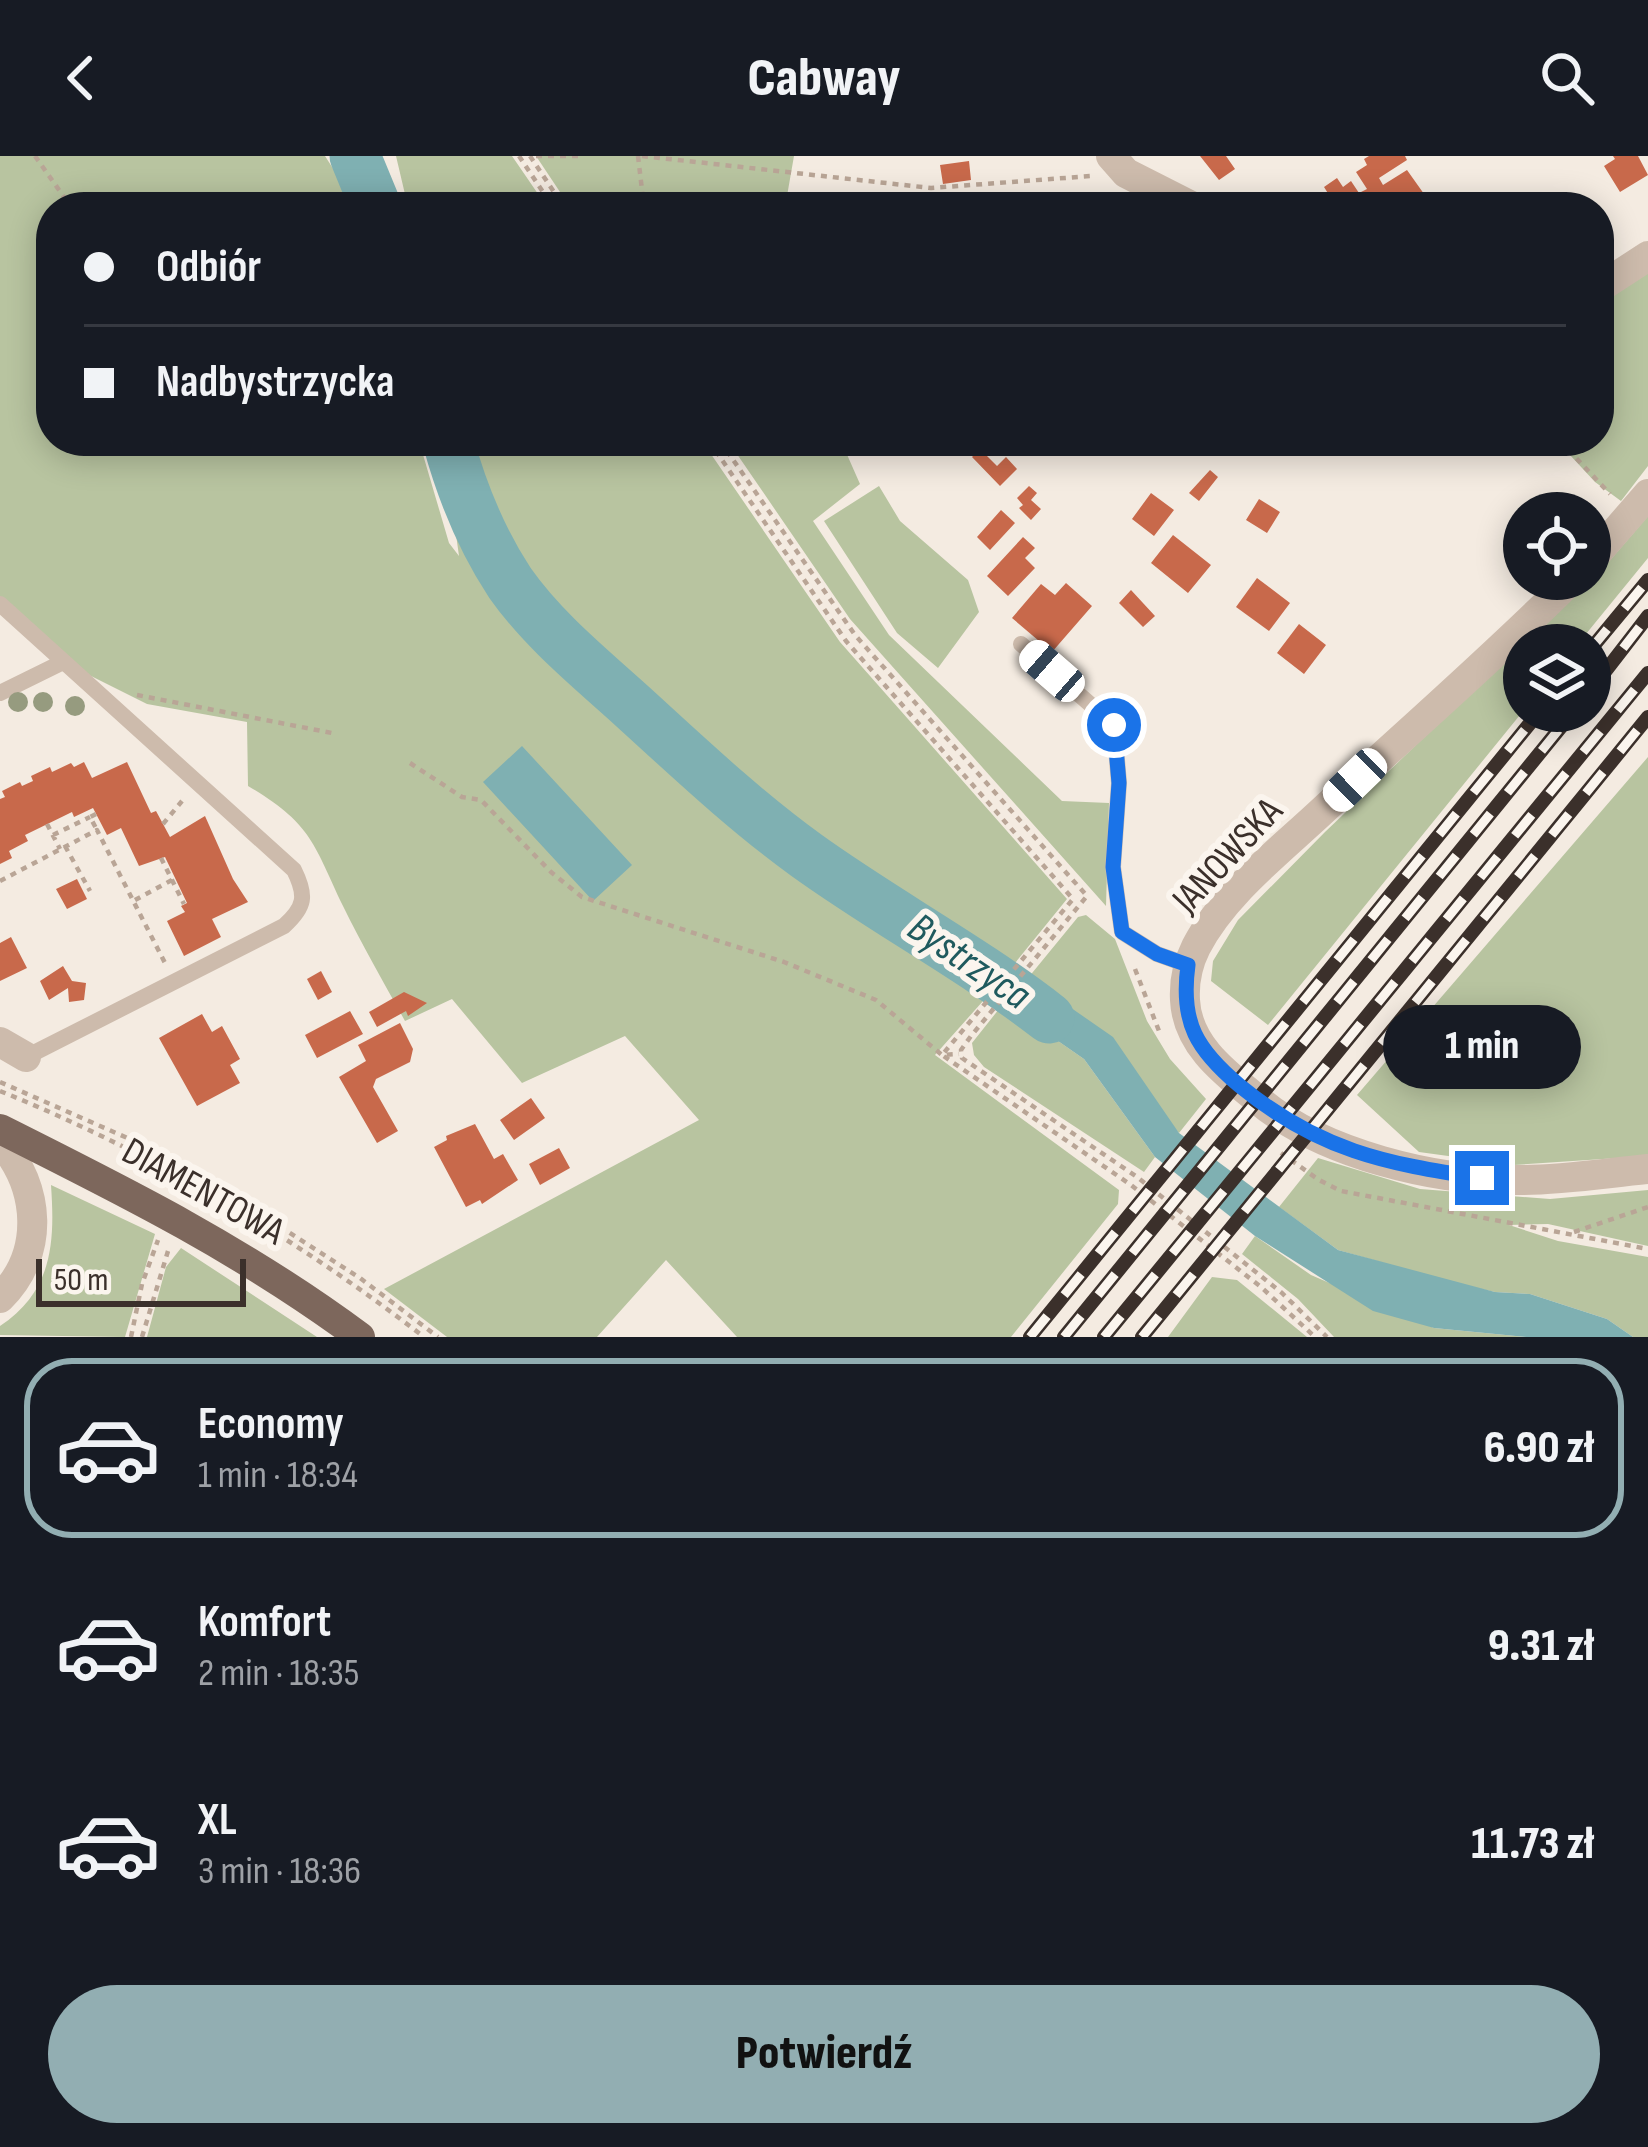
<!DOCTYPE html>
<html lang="pl">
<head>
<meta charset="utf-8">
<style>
	body { margin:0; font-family:"Sofia Sans Condensed",sans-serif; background:#242831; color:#f1f3f6; height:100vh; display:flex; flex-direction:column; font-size:45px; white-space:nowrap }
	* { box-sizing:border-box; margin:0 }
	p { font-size:39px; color:#9ea1a6 }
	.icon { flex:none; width:66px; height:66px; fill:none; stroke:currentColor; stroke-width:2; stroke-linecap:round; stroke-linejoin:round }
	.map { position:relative; height:1181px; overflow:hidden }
	.side { display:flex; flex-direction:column; background:#171b24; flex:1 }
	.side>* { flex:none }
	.banner { position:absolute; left:36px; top:36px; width:1578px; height:264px; border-radius:48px; box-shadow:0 6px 30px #0003; display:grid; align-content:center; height:264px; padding:0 48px; background:#171b24 }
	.controls { position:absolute; left:1503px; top:336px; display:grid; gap:24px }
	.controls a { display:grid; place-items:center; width:108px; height:108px; border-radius:50%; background:#171b24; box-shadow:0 6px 30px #0003; font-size:60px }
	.scale { position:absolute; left:36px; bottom:30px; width:210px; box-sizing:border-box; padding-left:12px; border:6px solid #3b302b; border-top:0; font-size:33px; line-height:42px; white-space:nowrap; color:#3b302b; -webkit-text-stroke:9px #fbf5ee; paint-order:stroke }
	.end { position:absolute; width:54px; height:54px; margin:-27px; border:15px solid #1a73e8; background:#fff; box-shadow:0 0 0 6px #fff }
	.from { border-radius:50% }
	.bubble { position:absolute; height:84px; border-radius:42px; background:#171b24; box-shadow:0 6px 30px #0003; font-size:39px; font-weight:800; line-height:84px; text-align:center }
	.car { position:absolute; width:36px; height:72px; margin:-36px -18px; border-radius:15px; box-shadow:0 0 9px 3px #0007; background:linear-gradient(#fff 24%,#345 0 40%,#fff 0 76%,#345 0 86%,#fff 0) }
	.banner b { display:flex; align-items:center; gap:42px; height:114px; font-size:45px }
	.banner b+b { border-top:3px solid #363941 }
	.banner i { width:30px; height:30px; background:#f1f3f6 }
	ul { padding:21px 0 0; list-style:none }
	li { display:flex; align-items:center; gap:36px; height:180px; margin:0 24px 18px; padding:0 24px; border:6px solid transparent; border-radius:48px }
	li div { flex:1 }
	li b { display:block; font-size:45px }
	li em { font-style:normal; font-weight:800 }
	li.active { border-color:#92aeb2 }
	li>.icon { width:108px; height:108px; stroke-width:1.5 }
	.cta { display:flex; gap:24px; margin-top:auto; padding:24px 48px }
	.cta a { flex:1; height:138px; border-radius:72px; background:#92aeb2; color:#111; font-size:48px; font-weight:800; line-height:138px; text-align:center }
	header { display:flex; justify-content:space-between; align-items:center; height:156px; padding:0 48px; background:#171b24; font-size:54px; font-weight:800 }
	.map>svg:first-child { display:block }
</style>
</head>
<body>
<header><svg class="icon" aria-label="back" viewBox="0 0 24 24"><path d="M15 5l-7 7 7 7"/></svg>Cabway<svg class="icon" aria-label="search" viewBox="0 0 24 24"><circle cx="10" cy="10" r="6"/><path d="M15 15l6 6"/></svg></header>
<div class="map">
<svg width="1648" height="1181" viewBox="0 0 1648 1181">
	<rect width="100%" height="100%" fill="#f4ebe1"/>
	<!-- green -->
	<path fill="#b8c4a0" d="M0,0H325L341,25L349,51H51V285H419L449,387L459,400L443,285H702L840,486L1067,743L1011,812L1028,822L1078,761L1086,759L1115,783L1147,865L1170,903L1206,943L1179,977L1160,955L1005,848L1084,903L1155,1001L1144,1016L984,911L974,899L972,887L1003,848L983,845L935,899L1119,1034L1118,1048L1011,1181H737L666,1104L597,1181H447L384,1133L699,964L625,880L522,927L452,843L405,865C384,827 362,789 343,750C313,687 312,668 248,630L247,566L147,548L63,506L0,448Z
		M396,0H512L547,51H408Z
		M536,0H794L787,40L828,51H570Z
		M1648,100V310L1621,345L1595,326L1557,285H1599V132Z
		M728,285H841L860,328L813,365L889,479L1062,645L1109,647L1106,750L850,463Z
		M879,330L900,365L968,424L979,456L938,512L897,477L824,365Z
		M1648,360V402L1577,489H1524V554L1268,869L1211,825L1213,805L1238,764L1325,676L1612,402Z
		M1648,601V1000L1514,1009L1419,996L1357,939Z
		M1318,1002L1420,1033L1550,1043L1648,1034V1090L1548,1068L1509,1069L1558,1085L1648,1101V1181H1633L1607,1163L1530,1138L1495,1136L1458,1128L1338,1094L1279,1051Z
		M51,1029L155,1078L125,1181L0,1179V1170C53,1135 55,1086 51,1029Z
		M1255,1080L1311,1119L1434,1172L1526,1181H1334L1298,1143L1242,1098Z
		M181,1092L317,1181H147L166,1111Z
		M1212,1121L1237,1124L1307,1181H1168Z"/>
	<!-- water -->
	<path fill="#7fb0b2" d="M522,590L632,709L593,745L483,626Z
		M997,821L1028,822L1113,881L1179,977L1338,1094L1495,1136L1530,1138L1607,1163L1633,1181H1526L1434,1172L1373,1155L1255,1080L1155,1001L1084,903L1005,848Z"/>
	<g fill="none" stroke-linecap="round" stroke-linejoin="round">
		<!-- river -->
		<path stroke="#7fb0b2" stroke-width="51" d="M355,0L376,51
			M448,285C462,336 481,383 510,427C543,474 590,512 632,550C688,601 745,655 806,699C885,756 972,802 1049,862"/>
	</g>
	<!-- building -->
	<path fill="#c8694b" d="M1200,0H1226L1235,13L1219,24Z
		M1369,0H1405L1407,4L1379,22L1383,29L1407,14L1429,45L1421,51H1348L1344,45L1336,50L1324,31L1337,22L1343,31L1351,25L1359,37L1367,33L1356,16L1367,9L1364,3Z
		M1613,0H1638L1648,19L1620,36L1604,10L1615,3Z
		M969,5L971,24L943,28L940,9Z
		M980,293L997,310L1006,301L1017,313L1000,330L972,301Z
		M1210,314L1218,321L1199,345L1189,337Z
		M1029,330L1037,337L1031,344L1041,353L1031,364L1019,352L1023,349L1017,342Z
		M1151,337L1174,354L1154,380L1132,363Z
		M1259,343L1280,356L1267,377L1246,364Z
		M1001,354L1015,367L990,394L977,381Z
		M1173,379L1211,409L1188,437L1151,407Z
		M1023,381L1035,392L1025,402L1035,412L1008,440L987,420Z
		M1257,422L1290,447L1269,475L1236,451Z
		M1066,427L1092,450L1052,496L1012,462L1041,428L1055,439Z
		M1131,434L1155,460L1143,471L1119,447Z
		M1299,468L1326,489L1304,518L1277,497Z
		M84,606L92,622L127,606L151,657L156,655L170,681L205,660L233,723L248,746L212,763L221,781L184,800L167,765L185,756L181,750L187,747L165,701L139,710L121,672L107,679L93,652L74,661L72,656L25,679L28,685L9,695L12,702L0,708V643L5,641L2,635L20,626L22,630L33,625L31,620L50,611L52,616L71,607L74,611Z
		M77,723L87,743L67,753L56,733Z
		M11,781L27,812L0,825V787Z
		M63,810L72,825L86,827L84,844L69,846L68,832L49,844L40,825Z
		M321,815L332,836L318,844L307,823Z
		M404,836L427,847L408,860L406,855L377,871L369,856Z
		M350,855L363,878L317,902L305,879Z
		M202,858L212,876L222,870L240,903L230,909L240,927L197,950L159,882Z
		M400,867L413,893L410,906L376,923L373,931L398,975L377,987L339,921L366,905L358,889Z
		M531,942L545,962L514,984L500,964Z
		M475,968L494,1003L503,998L518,1024L482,1048L480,1044L466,1051L434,991L447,984L446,980Z
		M559,992L570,1012L540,1029L529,1008Z"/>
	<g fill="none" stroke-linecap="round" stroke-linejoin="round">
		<!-- path -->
		<path stroke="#b9a596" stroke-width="4.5" stroke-dasharray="6 6" stroke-linecap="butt" d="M35,0L71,51
			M519,0L553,51
			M530,0L564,51
			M536,0H581
			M638,0L644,51
			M642,0L931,32L1091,20
			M242,285L247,293
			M709,285L846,485L1073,743L942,899L1131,1029L1261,1131L1315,1181
			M720,285L855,479L1087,740L971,880L961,894L962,902L1137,1021L1282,1137L1327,1181
			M1560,285L1610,338
			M137,539L332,577
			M410,607L462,641L481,644L551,716L582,741L784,806L876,844L942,899L959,898
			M96,658L90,661L97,674
			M47,668L60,693
			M163,668L182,645
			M53,679L90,661
			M65,690L90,735
			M161,702L184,748
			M0,725L97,674L165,807
			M135,744L172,724
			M1135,813L1159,875
			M0,926L132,984L209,1025L203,1034
			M0,935C151,996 295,1081 424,1181
			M1281,997L1319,1024L1341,1035L1648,1093
			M209,1025L360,1122L438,1181
			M1574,1076L1648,1051
			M131,1181L142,1128L158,1084
			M142,1181L168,1095"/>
		<!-- service -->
		<path stroke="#cdbbac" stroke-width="16" d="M0,448L294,714C307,740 305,751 284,770L26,901
			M1021,488L1114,569L1119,627L1113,711L1122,776L1157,798L1188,809
			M0,537L63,506"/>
		<!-- minor -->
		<path stroke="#cdbbac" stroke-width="30" d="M1111,0L1126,17L1193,51
			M1599,132L1648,100
			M0,886L26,901"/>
		<!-- tertiary -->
		<path stroke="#cdbbac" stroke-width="30" d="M1590,405L1648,338
			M1572,423C1491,504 1403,580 1319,658C1277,697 1223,739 1196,791C1188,807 1184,826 1185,844C1187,889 1225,917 1257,943C1321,998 1437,1026 1521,1024C1564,1024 1606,1017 1648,1013
			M0,985C41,1032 45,1098 0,1142"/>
		<!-- primary -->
		<path stroke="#7d675c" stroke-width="30" d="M0,973C128,1037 244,1095 360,1181"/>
		<!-- rail casing -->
		<g stroke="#3b302b" stroke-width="14">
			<path id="rail" d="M1590,494L1648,424
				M1590,535L1648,460
				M1030,1181L1540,555
				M1064,1181L1574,555
				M1104,1181L1648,517
				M1142,1181L1648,561"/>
		</g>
		<!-- rail -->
		<use href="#rail" stroke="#fbf5ee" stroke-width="9" stroke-dasharray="27" stroke-linecap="butt"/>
	</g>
	<!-- trees -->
	<g fill="#969b7f">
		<circle cx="18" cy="546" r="10"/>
		<circle cx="43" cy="546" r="10"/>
		<circle cx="75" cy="550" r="10"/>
	</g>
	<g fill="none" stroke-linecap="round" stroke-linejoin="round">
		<!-- route -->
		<path stroke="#1a73e8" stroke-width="15" d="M1114,569L1119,627L1113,711L1122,776L1157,798L1188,809C1180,867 1197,894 1240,930C1318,994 1385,1008 1482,1022"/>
	</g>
	<g text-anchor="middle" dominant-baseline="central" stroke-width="12" stroke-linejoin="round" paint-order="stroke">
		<!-- street labels -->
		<g font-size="39" fill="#3b302b" stroke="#fbf5ee">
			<text transform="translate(1228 700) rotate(-47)">JANOWSKA</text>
			<text transform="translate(203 1036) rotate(29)">DIAMENTOWA</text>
		</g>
		<!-- water labels -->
		<g font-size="42" font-style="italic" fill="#1f5a5e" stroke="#fbf5ee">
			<text transform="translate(969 806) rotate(34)">Bystrzyca</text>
		</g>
	</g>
</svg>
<div class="controls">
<a><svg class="icon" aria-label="locate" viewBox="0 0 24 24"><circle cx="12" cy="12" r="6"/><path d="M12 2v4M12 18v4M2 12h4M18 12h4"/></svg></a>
<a><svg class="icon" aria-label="layers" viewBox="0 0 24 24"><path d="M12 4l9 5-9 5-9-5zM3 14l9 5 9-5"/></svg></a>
</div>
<div class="scale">50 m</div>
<i class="end from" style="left:1114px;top:569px"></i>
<i class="end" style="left:1482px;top:1022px"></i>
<div class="bubble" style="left:1383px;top:849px;width:198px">1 min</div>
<i class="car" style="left:1052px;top:515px;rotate:311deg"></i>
<i class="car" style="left:1355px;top:624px;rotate:226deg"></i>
<div class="banner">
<b><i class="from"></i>Odbiór</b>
<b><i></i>Nadbystrzycka</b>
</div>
</div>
<section class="side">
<ul>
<li class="active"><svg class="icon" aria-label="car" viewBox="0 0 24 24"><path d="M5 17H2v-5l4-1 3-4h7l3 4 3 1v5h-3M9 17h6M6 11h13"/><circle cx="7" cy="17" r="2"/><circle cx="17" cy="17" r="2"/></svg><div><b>Economy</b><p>1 min · 18:34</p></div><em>6.90 zł</em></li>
<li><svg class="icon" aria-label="car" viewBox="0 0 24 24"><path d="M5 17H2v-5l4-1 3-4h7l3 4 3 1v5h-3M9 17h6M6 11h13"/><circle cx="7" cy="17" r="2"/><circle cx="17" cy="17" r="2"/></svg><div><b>Komfort</b><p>2 min · 18:35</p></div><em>9.31 zł</em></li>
<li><svg class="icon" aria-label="car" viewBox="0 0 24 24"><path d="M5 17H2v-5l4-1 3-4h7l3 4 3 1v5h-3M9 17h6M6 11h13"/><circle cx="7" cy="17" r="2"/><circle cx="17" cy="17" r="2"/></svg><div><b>XL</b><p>3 min · 18:36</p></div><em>11.73 zł</em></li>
</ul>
<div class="cta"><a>Potwierdź</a></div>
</section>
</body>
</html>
